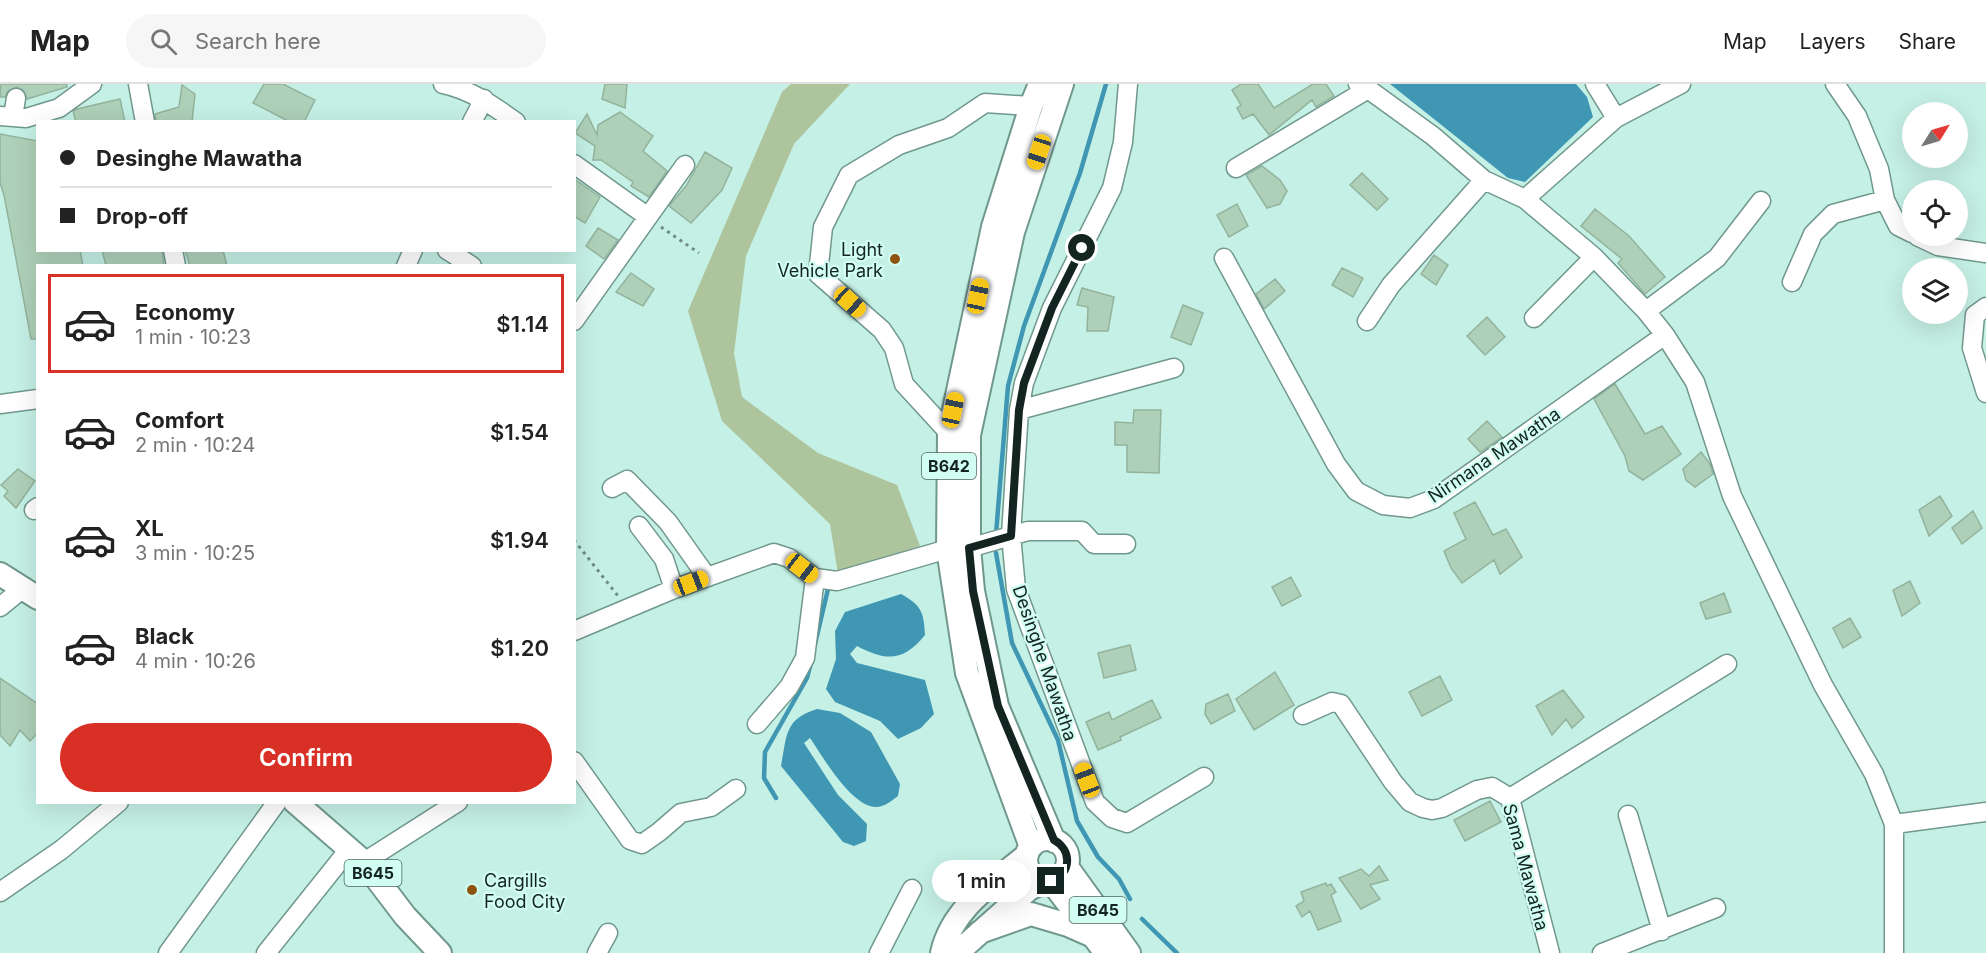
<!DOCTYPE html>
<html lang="en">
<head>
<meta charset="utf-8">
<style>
	body { margin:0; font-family:Inter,sans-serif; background:#f6f6f6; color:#222; height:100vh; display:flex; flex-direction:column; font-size:22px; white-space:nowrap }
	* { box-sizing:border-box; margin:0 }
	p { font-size:20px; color:#767676 }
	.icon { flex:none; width:33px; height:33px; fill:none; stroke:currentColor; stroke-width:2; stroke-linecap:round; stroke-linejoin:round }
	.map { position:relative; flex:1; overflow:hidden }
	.drawer { position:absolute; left:36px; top:180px; width:540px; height:540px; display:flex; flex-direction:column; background:#fff; border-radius:0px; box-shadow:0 6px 24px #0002 }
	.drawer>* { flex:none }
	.banner { position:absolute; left:36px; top:36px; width:540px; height:132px; border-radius:0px; box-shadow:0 6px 24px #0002; display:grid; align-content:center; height:132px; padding:0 24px; background:#fff }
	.needle { width:39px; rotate:53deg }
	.buttons { position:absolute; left:1902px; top:18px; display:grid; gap:12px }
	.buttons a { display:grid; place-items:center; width:66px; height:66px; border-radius:50%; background:#fff; box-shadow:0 6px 24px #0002; font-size:30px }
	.end { position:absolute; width:27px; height:27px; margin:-14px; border:8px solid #142521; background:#fff; box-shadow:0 0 0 3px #fff }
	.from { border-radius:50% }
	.bubble { position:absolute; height:42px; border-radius:21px; background:#fff; box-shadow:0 6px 24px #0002; font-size:20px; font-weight:600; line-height:42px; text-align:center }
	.car { position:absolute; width:18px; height:36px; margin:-18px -9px; border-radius:8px; box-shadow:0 0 4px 2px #0007; background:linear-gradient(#f5c518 24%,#345 0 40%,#f5c518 0 76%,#345 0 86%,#f5c518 0) }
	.banner b { display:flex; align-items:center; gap:21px; height:57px; font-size:22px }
	.banner b+b { border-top:2px solid #e0e0e0 }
	.banner i { width:15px; height:15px; background:#222 }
	ul { padding:10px 0 0; list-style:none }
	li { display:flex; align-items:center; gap:18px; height:99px; margin:0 12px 9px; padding:0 12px; border:3px solid transparent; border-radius:0px }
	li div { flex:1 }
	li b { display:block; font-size:22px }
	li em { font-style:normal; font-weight:600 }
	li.selected { border-color:#d93025 }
	li>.icon { width:54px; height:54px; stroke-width:1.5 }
	.primary-button { display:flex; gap:12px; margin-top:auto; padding:12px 24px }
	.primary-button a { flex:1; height:69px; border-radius:36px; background:#d93025; color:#fff; font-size:24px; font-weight:600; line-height:69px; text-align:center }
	header { display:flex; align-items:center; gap:36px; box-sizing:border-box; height:84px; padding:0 30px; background:#fff; border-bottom:2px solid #e0e0e0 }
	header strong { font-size:28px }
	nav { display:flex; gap:33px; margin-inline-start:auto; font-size:21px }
	.search { width:420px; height:54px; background:#f6f6f6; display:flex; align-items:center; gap:15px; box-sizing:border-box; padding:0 21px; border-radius:33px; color:#767676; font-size:22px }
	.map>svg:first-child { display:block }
</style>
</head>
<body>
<header>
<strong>Map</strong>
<div class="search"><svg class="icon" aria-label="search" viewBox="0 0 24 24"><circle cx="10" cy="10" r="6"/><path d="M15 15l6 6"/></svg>Search here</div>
<nav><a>Map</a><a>Layers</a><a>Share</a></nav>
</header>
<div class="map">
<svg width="1986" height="869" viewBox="0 0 1986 869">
	<rect width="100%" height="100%" fill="#c5f0e5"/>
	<!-- green -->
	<path fill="#adc49c" d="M791,0H850L794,60L746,172L734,269L742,313L818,369L897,401L920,462L838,490L830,440L722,337L688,227L782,8Z"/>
	<!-- water -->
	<path fill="#4097b3" d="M1390,0H1576L1587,13L1593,33L1525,98L1508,94Z
		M901,510C921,521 924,528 925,551C904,577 887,578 857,562L850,570L857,579L925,596L934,630L921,644L898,655L880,637L835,618L826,605L836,575L835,547L845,528Z
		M817,625L840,629L871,648L900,700L898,712C891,717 886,722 877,723C852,724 823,673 810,654L804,659L838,711L867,740L866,757L854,762L843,758L781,682C787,652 784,635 817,625Z"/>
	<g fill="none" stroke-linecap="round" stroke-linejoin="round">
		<!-- stream -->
		<path stroke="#4097b3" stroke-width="4.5" d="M996,450L1008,302L1024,242L1080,89L1106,0
			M996,469L1012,559L1058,656L1077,737L1098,773L1119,795L1130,815
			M815,560L828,505
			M776,714L764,694L765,668L807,594L811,579
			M1142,835L1177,869"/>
	</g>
	<!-- building -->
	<path fill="#aecfb8" stroke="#93b39d" stroke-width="1.5" d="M1,0H67V3L27,15L23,6L17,3L8,7L5,13H0Z
		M264,0H283L315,16L304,38H290L253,19Z
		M605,0H627L625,24L602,15Z
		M1241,0H1258L1274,24L1313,0H1326L1334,12L1316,23L1312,16L1269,51L1253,30L1243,35L1237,24L1241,21L1232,6Z
		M182,1L195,10L192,38H156L155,30L179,23Z
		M120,15L125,38H76L73,27L77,25Z
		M620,28L653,52L643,67L667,87L649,113L631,102L633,98L601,76H593L595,62L575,49L587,30L597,51L598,41Z
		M0,50L38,57V166H80L83,182H38V255H31L4,111L0,99Z
		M705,68L732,84L722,106L691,139L669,122L686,102Z
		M1262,82L1280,96L1287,107L1280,120L1267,124L1246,91Z
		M1362,89L1388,115L1377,126L1350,101Z
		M574,95L600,113L585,139L574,132Z
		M1237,120L1248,142L1229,153L1217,131Z
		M1595,125L1629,152L1665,193L1645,210L1618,179L1622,175L1581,142Z
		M598,144L618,156L604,175L586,162Z
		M102,166H162L164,182H106Z
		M185,166H223L227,182H190Z
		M1434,171L1448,181L1436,201L1421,190Z
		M1342,184L1363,194L1353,213L1332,201Z
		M631,189L654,205L643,222L616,208Z
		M1275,195L1285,207L1264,225L1256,210Z
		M1082,204L1114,213L1108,247H1087L1088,223L1077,221Z
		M1183,221L1203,229L1191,261L1171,253Z
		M1487,233L1505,253L1485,271L1467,252Z
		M1615,300L1645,350L1662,342L1681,370L1643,396L1629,387L1625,372L1594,315Z
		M1134,326H1161L1159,389L1127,388V361H1115V338L1133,339Z
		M1487,337L1502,353L1480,368L1468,355Z
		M1701,368L1710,380L1713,390L1695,403L1686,396L1683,385Z
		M18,385L35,397L16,424L4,412L8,407L1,401Z
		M1940,412L1952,432L1929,452L1919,426Z
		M1475,418L1493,451L1506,445L1522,473L1500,490L1494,476L1462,499L1451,484L1444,467L1466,455L1454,429Z
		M1973,427L1982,444L1962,460L1952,444Z
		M1291,493L1301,512L1282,522L1272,503Z
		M1910,497L1920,519L1902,532L1893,506Z
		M1724,509L1731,528L1706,535L1700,519Z
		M1850,534L1861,553L1843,564L1833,544Z
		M1130,561L1136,586L1104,594L1098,569Z
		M1275,588L1294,621L1254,646L1236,615Z
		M1440,592L1452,616L1422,632L1409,608Z
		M0,594L38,620V649L30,657L20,646L10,662L0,651Z
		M1563,606L1584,633L1572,644L1566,635L1552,651L1536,622Z
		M1228,610L1235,627L1211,640L1205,630L1206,620Z
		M1152,616L1161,634L1120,653L1121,656L1098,666L1086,638L1109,628L1112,636Z
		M1490,717L1501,738L1465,757L1454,736Z
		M1379,782L1388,796L1370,801L1380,815L1361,825L1339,794L1361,785L1369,792Z
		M1326,799L1327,802L1331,800L1336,808L1331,811L1341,837L1318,846L1310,827L1302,833L1296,822L1304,817L1301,808Z"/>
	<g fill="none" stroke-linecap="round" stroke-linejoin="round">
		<!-- minor casing -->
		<g stroke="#70988d" stroke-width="21">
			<path id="minor" d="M138,0L145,38
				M443,0C471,6 492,21 516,38
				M1128,0L1123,58L1112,104L1052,224L1024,299L1019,326L1011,451L1016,505L1095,718L1112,734L1127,739L1204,693
				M1358,0L1368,5L1433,52L1484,96L1525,115L1594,173L1646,227L1665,251L1695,298L1732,412L1823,601L1874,690L1894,740V869
				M1595,0L1616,34
				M1835,0L1857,32L1879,85L1885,116L1898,142L1912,149
				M0,32L26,34L59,24L92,0
				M13,33L16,14
				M472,38L484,15
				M574,80L648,133
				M1236,84L1368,5
				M1525,115L1616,34L1681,0
				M1917,152L1938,162L1986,169
				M173,166L176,182
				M447,166L472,182
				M1224,174L1336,380L1356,407L1383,421L1410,424L1434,415L1665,251
				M406,182L413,166
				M1792,198L1813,150L1833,130L1885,116
				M1986,223L1975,231L1972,264L1986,309
				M1646,227L1717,174L1761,117
				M1534,234L1594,173
				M574,237L685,81
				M1367,237L1391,201L1484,96
				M0,320L38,315
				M1019,326L1174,284
				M949,349L904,300L894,264L882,246L818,190L823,143L849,91L899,61L948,44L985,19L1031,22
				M612,404L627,396L668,438L707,493
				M34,426L38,423
				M639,442L664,475L674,505
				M0,523L22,505
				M574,547L674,505L774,469L789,474L815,494L837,497L948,465L969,464L1028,447H1082L1094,460H1126
				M1303,631L1332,618L1341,620L1393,698L1410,718L1423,724L1432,726L1442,724L1477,706L1492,703L1510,714L1550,869
				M757,640L789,603L805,574L815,494
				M574,677L630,756L642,760L659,748L681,729L711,723L736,705
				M1510,714L1727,580
				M1628,731L1662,847
				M1894,740L1986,728
				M364,778L458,718
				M0,808L61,766L119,718
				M168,869L277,718
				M266,869L350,764
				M597,869L608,849
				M879,869L912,805
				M1602,869L1716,824"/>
		</g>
		<!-- major casing -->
		<g stroke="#70988d" stroke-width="26">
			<path id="major" d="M0,490L38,514
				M295,718L364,778L405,832L440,869
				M1026 776a21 21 0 1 1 42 0a21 21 0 1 1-42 0Z
				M1054,757L997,622L973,507L969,464V351L1013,148L1062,0
				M1031,763L967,589L948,465L949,349L993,143L1031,22L1040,0
				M1067,783L1129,869
				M1051,797L1106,869
				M980,848L1031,830L1068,841L1093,852
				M942,869C952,824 993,799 1027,771
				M957,869L1029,805L1045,797"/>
		</g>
		<!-- path -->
		<path stroke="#6d8b83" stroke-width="3" stroke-dasharray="3 4.5" stroke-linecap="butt" d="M661,143L699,169
			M574,456L618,512"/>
		<!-- minor -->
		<use href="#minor" stroke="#fff" stroke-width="18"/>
		<!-- major -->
		<use href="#major" stroke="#fff" stroke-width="22"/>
	</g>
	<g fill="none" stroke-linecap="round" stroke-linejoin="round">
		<!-- route -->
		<path stroke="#142521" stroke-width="8" d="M1051,797C1072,790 1072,766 1054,756L998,622L973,507L969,464L1011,452L1019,326L1024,299L1052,224L1082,164"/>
	</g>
	<!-- markers -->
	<g fill="#8e540f" stroke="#d2fef2" stroke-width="2">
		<circle cx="895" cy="175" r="6"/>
		<circle cx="472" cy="806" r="6"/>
	</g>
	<g text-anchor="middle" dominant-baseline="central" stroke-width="4.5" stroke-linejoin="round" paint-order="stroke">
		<!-- shield labels -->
		<g fill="#d2fef2" stroke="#4d6660" stroke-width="1.5">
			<rect x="922" y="369" width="54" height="26" rx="4.5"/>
			<rect x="344.5" y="776" width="57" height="26" rx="4.5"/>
			<rect x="1069.5" y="813" width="57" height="26" rx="4.5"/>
		</g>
		<g font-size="16" font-weight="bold" fill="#142521">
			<text x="949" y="382">B642</text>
			<text x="373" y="789">B645</text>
			<text x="1098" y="826">B645</text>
		</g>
		<!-- poi labels -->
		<g font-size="18" fill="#142521" stroke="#d2fef2" text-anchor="end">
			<text x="883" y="165">Light<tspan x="883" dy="21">Vehicle Park</tspan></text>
			<text x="484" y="796" text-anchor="start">Cargills<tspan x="484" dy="21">Food City</tspan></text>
		</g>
		<!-- street labels -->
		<g font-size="18" fill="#142521" stroke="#d2fef2">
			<text transform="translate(1494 371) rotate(-34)">Nirmana Mawatha</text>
			<text transform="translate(1045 579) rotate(71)">Desinghe Mawatha</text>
			<text transform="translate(1526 783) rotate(75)">Sama Mawatha</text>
		</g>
	</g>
</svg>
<div class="buttons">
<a><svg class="needle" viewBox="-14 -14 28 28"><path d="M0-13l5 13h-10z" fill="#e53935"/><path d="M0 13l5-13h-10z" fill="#767676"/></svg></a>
<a><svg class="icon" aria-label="locate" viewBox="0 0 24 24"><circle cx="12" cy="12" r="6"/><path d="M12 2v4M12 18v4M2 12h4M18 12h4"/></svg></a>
<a><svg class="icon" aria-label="layers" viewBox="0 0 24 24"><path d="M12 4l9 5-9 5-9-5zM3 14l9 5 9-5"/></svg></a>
</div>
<i class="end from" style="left:1082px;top:164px"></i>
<i class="end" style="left:1051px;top:797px"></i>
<div class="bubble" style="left:932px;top:776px;width:99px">1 min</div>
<i class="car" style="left:1039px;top:68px;rotate:198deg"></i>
<i class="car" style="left:978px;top:212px;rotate:12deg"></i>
<i class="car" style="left:850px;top:218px;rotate:132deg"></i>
<i class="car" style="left:953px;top:326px;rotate:12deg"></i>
<i class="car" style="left:802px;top:484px;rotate:128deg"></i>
<i class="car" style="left:691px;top:499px;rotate:69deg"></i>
<i class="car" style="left:1087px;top:696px;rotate:339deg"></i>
<div class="banner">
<b><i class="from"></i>Desinghe Mawatha</b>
<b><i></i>Drop-off</b>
</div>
<section class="drawer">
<ul>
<li class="selected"><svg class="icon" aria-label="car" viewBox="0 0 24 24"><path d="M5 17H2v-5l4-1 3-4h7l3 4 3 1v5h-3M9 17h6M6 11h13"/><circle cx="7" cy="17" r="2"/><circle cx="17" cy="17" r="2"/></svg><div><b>Economy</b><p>1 min · 10:23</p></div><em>$1.14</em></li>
<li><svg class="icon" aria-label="car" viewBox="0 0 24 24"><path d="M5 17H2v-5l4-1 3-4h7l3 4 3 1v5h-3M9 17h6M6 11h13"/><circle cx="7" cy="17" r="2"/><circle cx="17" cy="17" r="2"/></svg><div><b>Comfort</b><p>2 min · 10:24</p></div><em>$1.54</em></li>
<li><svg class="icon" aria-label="car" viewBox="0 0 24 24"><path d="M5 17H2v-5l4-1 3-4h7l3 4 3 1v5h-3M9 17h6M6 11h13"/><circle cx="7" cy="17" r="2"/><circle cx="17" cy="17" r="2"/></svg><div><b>XL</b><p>3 min · 10:25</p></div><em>$1.94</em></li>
<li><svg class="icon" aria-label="car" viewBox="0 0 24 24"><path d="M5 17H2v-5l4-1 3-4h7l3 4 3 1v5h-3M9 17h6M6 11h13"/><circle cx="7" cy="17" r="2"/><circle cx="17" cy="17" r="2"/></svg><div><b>Black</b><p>4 min · 10:26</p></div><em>$1.20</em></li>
</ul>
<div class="primary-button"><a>Confirm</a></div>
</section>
</div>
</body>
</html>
